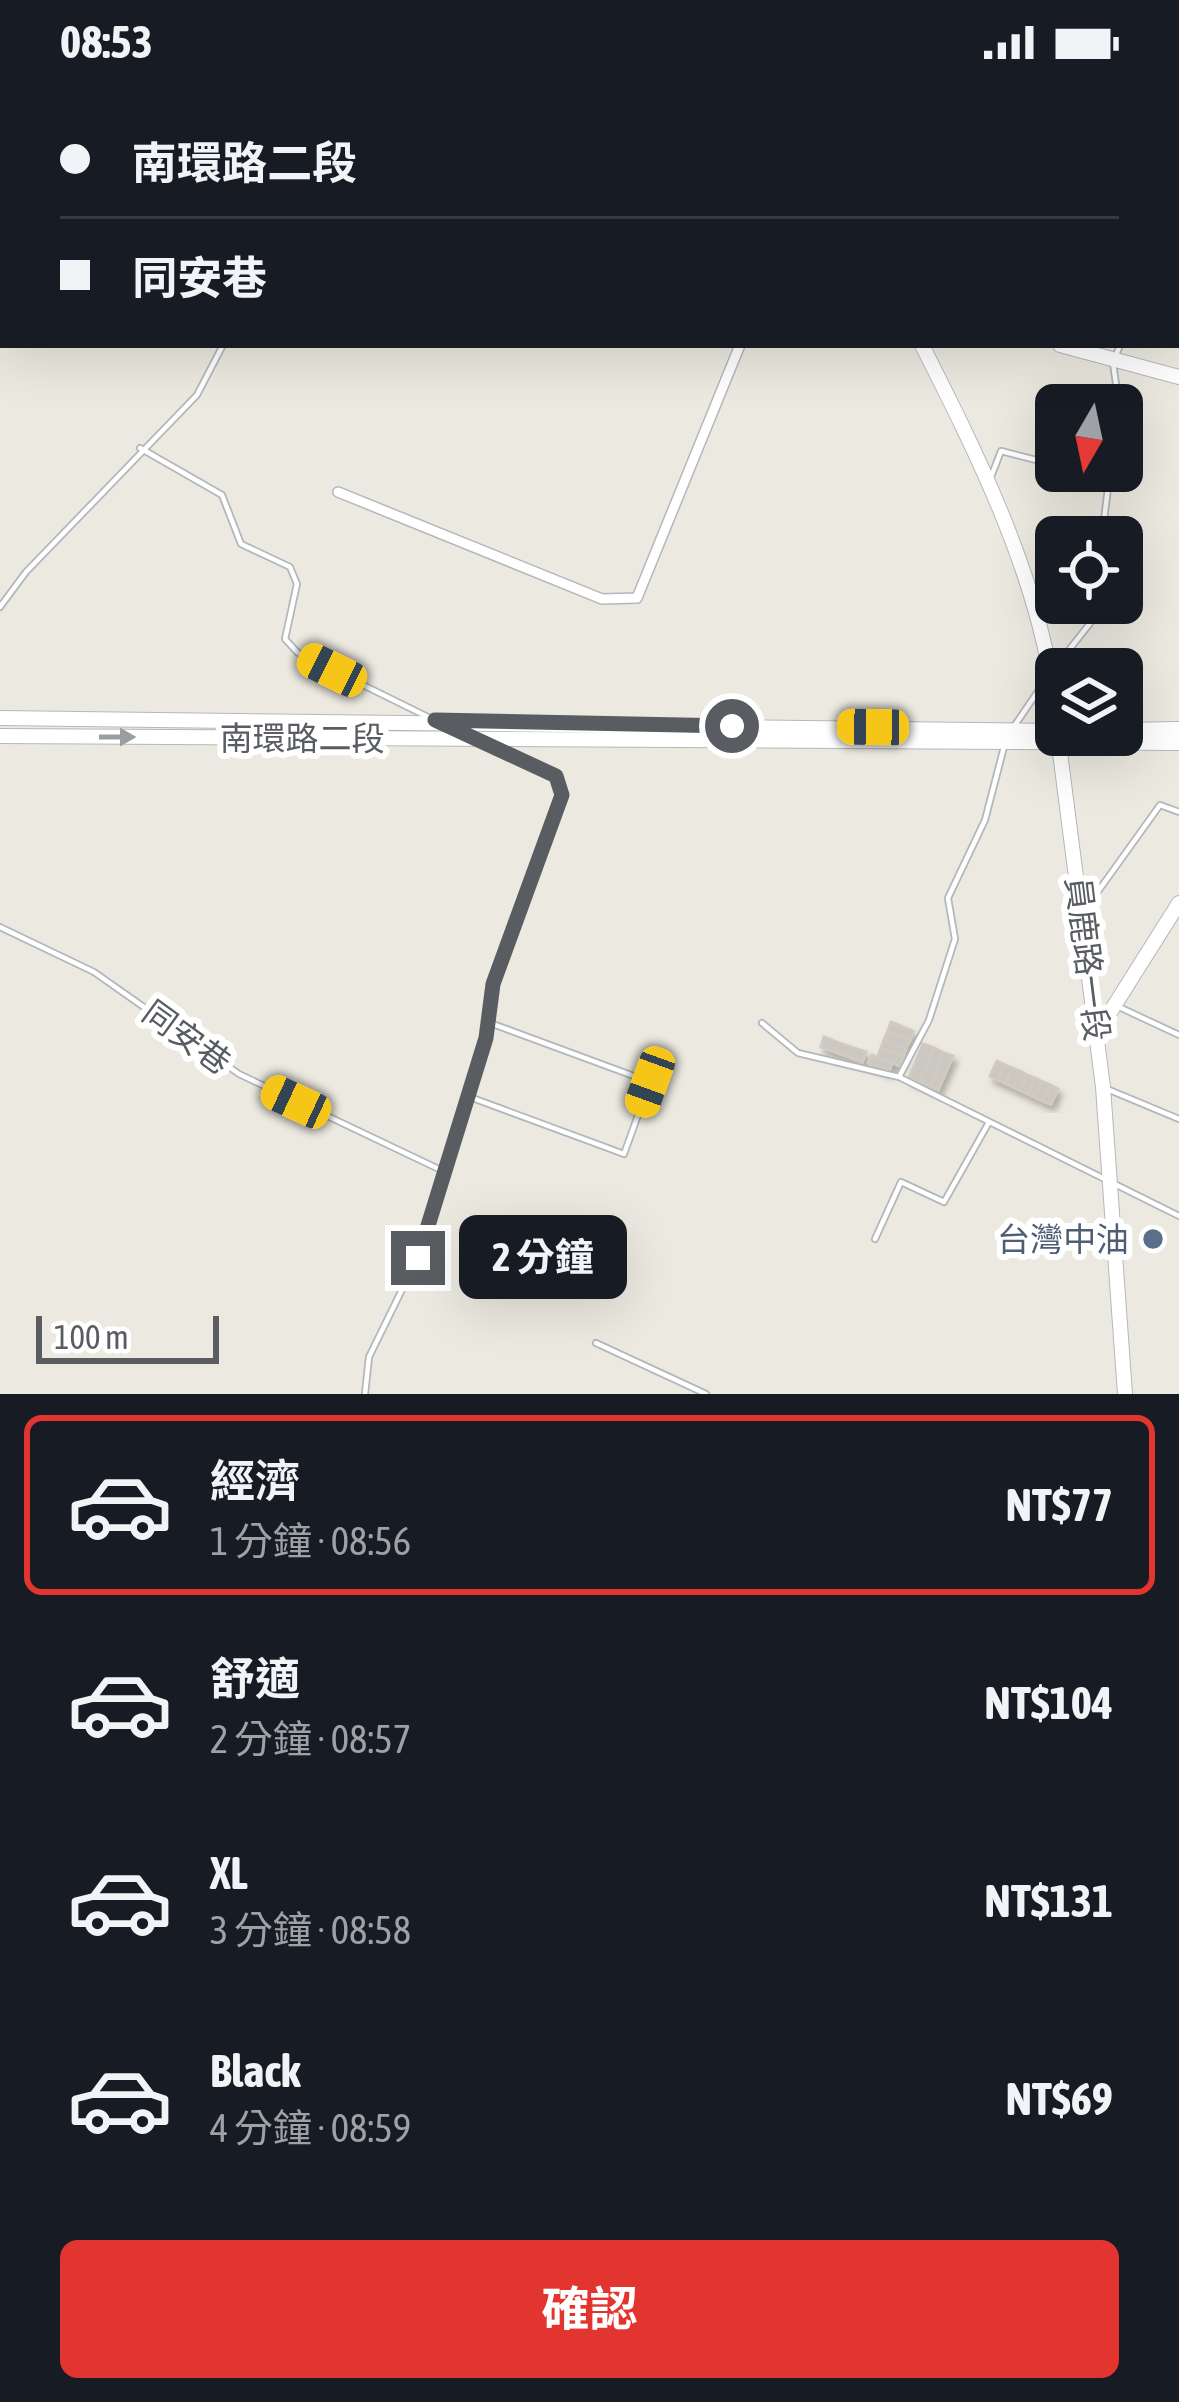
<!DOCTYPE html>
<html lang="zh-TW">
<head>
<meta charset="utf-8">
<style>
	body { margin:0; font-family:"Asap Condensed","Noto Sans TC",sans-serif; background:#20242c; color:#f1f3f6; height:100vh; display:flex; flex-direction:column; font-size:45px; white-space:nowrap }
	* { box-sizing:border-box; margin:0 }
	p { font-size:39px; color:#9ea1a6 }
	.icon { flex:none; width:66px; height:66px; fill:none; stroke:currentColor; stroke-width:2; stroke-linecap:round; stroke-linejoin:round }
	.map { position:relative; height:1310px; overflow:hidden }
	.panel { display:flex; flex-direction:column; background:#171b24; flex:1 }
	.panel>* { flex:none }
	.banner { position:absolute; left:0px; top:0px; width:1179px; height:264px; box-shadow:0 12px 48px #0002; display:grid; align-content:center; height:264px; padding:0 60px; background:#171b24 }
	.needle { width:78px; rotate:189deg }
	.controls { position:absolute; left:1035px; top:300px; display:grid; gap:24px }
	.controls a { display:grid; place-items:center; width:108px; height:108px; border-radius:18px; background:#171b24; box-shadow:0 12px 48px #0002; font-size:60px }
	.scale { position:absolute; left:36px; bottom:30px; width:183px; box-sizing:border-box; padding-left:12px; border:6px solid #595d61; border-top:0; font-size:33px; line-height:42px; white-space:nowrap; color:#595d61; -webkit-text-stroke:9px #fff; paint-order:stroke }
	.end { position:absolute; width:54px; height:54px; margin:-27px; border:15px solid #595d61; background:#fff; box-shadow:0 0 0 6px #fff }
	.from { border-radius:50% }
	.bubble { position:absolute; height:84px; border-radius:18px; background:#171b24; box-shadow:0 12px 48px #0002; font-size:39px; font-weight:700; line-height:84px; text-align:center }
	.car { position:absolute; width:36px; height:72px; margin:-36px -18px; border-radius:15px; box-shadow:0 0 9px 3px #0007; background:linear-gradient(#f5c518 24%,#345 0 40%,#f5c518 0 76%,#345 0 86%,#f5c518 0) }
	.banner b { display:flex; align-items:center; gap:42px; height:114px; font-size:45px }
	.banner b+b { border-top:3px solid #363941 }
	.banner i { width:30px; height:30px; background:#f1f3f6 }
	ul { padding:21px 0 0; list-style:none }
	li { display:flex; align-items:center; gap:36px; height:180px; margin:0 24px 18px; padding:0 36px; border:6px solid transparent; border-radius:18px }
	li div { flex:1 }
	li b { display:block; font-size:45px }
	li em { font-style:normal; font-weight:700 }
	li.selected { border-color:#e3352f }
	li>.icon { width:108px; height:108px; stroke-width:1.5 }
	.button { display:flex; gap:24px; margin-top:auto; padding:24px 60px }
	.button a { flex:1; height:138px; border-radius:18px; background:#e3352f; color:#fff; font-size:48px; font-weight:700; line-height:138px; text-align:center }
	.status { display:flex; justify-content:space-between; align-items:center; height:84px; padding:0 60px; background:#171b24; direction:ltr }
	.status svg { height:33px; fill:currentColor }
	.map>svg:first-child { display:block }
</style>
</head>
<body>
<div class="status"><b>08:53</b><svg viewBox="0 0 49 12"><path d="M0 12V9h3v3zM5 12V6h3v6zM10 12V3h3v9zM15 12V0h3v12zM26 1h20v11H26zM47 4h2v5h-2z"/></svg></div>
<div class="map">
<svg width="1179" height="1310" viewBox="0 0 1179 1310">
	<defs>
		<filter id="shadow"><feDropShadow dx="3.5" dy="6" stdDeviation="3" flood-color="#0004"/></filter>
	</defs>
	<rect width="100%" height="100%" fill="#ece9e0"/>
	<!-- building -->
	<path fill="#cbc7c2" stroke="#d0cabf" stroke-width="3" filter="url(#shadow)" d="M891,938L913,947L910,956L888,947Z
		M888,947L910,956L906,964L884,956Z
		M824,953L839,959L836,968L821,963Z
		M884,956L906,964L903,973L881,964Z
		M839,959L866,968L862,978L836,968Z
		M923,960L934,964L920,998L909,994Z
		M881,964L903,973L900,982L878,973Z
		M934,964L944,969L930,1002L920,998Z
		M944,969L953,972L938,1006L930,1002Z
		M872,971L892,979L889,987L869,979Z
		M997,977L1005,981L998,996L990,992Z
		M1005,981L1012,984L1005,999L998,996Z
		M1012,984L1020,987L1013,1003L1005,999Z
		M1020,987L1027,991L1020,1006L1013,1003Z
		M1027,991L1035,994L1028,1010L1020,1006Z
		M1035,994L1043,998L1035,1013L1028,1010Z
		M1043,998L1050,1001L1043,1017L1035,1013Z
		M1050,1001L1058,1005L1051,1020L1043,1017Z"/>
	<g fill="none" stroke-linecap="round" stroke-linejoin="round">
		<!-- lane casing -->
		<g stroke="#b3b7bb" stroke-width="8">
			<path id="lane" d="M366,0L370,3
				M434,3L436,0
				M1140,3L1141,0
				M1119,321L1113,279L1120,261
				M140,364L222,411L241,460L290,483L297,500L285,555L298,569L430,634
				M1082,387L1108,393
				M991,393L1001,367L1056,381
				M1102,453L1110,387
				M0,523L26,488L197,311L223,261
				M1054,585L1106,519
				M1013,644L1047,594
				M1084,827L1160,721L1179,728
				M0,843L94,888L239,990L443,1087
				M1119,923L1179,951
				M762,939L798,969L899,993L1179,1132
				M900,991L929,936L955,855L948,814L985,736L1005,659
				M1107,1005L1179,1035
				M467,1012L624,1070L650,998L490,939
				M875,1155L901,1098L944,1118L988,1040
				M596,1259L706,1310
				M365,1310L369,1273L418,1173L486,954L493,900L562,711L556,693L491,660"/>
		</g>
		<!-- street casing -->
		<g stroke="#b3b7bb" stroke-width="12">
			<path id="street" d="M338,408L602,515L637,514L740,261"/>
		</g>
		<!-- secondary casing -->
		<g stroke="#b4b8bd" stroke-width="16">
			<path id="secondary" d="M719,0L722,3
				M922,261C980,376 1042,499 1056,629
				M1060,261L1179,293
				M0,634L1056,647
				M1122,646L1179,645
				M0,652L1179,659
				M1058,653L1103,1003L1125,1310
				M1097,949L1179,819"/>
		</g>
		<!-- lane -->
		<use href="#lane" stroke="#fff" stroke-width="4.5"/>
		<!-- street -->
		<use href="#street" stroke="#fff" stroke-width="9"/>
		<!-- secondary -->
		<use href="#secondary" stroke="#fff" stroke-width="14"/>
	</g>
	<!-- one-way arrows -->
	<defs><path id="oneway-solid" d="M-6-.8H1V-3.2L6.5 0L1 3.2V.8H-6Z" transform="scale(3)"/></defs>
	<use fill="#9b9ea0" href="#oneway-solid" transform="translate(117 653)"/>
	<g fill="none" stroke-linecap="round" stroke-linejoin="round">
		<!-- route -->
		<path stroke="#595d61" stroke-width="15" d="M418,1174L486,954L493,900L562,711L556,692L435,636L732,642"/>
	</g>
	<!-- markers -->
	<circle fill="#5c6f8a" stroke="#fff" stroke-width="4.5" cx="1153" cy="1155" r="12"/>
	<g text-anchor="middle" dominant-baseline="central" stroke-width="12" stroke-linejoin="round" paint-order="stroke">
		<!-- street labels -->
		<g font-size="33" fill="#595d61" stroke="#fff">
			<text x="302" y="654">南環路二段</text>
			<text transform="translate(1088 875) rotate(83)">員鹿路一段</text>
			<text transform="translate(187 953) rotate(36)">同安巷</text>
		</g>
		<!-- service labels -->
		<g font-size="33" fill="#4e5e75" stroke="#fff" text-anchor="end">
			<text x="1129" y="1155">台灣中油</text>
		</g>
	</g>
</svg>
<div class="controls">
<a><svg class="needle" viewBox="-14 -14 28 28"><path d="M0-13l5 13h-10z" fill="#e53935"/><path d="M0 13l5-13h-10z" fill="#9ea1a6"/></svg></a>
<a><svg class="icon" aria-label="locate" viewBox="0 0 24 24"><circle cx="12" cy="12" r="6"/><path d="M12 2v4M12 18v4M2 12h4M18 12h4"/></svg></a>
<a><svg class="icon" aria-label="layers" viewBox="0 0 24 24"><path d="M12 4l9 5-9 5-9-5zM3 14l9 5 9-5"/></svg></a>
</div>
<div class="scale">100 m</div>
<i class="end from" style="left:732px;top:642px"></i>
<i class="end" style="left:418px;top:1174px"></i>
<div class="bubble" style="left:459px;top:1131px;width:168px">2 分鐘</div>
<i class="car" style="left:332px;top:586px;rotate:296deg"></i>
<i class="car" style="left:873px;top:643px;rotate:271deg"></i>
<i class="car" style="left:650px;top:998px;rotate:200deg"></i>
<i class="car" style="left:296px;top:1018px;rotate:295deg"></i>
<div class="banner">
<b><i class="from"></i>南環路二段</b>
<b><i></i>同安巷</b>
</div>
</div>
<section class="panel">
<ul>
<li class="selected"><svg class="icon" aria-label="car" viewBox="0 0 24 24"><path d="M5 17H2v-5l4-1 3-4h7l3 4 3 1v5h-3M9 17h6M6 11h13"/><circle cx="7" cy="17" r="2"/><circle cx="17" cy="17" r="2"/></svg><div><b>經濟</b><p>1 分鐘 · 08:56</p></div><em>NT$77</em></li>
<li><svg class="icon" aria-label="car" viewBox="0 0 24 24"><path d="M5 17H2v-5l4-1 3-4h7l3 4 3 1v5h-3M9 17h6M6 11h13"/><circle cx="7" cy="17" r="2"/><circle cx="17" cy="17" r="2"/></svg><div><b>舒適</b><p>2 分鐘 · 08:57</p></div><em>NT$104</em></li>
<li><svg class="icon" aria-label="car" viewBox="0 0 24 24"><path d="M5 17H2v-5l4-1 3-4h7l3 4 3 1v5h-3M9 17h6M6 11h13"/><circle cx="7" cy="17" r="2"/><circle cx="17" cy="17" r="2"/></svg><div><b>XL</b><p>3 分鐘 · 08:58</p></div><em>NT$131</em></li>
<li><svg class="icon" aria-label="car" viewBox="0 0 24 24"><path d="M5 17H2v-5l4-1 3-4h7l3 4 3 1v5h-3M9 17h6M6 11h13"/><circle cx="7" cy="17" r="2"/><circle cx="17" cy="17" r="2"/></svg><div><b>Black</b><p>4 分鐘 · 08:59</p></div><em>NT$69</em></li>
</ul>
<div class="button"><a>確認</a></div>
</section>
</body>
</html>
